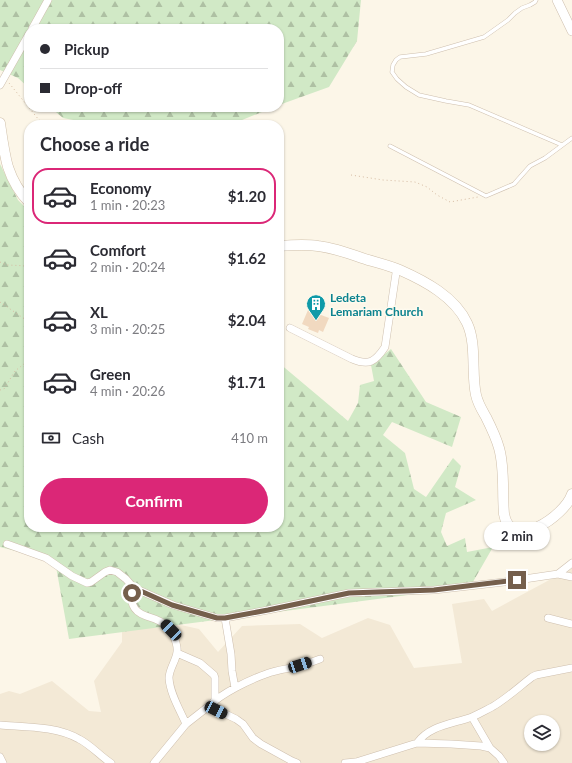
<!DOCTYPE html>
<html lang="en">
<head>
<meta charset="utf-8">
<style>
	body { margin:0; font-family:Lato,sans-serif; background:#f7f7f7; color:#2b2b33; height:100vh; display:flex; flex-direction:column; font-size:15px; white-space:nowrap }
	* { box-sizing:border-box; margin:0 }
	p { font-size:13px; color:#7c7c81 }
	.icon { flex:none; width:22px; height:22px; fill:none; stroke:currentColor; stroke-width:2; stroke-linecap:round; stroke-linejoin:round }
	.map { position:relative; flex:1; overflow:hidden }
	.panel { position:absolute; left:24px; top:120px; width:260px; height:412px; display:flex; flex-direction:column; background:#fff; border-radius:16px; box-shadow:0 1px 3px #0004 }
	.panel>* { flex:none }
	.hud { position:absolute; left:24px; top:24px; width:260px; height:88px; border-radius:16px; box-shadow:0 1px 3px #0004; display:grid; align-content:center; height:88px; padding:0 16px; background:#fff }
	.buttons { position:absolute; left:524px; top:715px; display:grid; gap:8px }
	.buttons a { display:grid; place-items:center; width:36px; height:36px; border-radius:50%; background:#fff; box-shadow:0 1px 3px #0004; font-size:20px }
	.end { position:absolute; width:18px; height:18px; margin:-9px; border:5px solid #755f4c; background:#fff; box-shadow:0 0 0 2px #fff }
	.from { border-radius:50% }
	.bubble { position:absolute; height:28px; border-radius:14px; background:#fff; box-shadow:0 1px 3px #0004; font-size:13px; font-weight:700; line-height:28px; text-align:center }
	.car { position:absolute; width:12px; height:24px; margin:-12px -6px; border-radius:5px; box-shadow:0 0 3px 1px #0007; background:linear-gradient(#222 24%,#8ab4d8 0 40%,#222 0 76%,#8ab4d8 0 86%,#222 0) }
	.hud b { display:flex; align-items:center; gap:14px; height:38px; font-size:15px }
	.hud b+b { border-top:1px solid #e1e1e2 }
	.hud i { width:10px; height:10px; background:#2b2b33 }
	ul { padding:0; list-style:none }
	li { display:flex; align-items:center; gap:12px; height:56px; margin:0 8px 6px; padding:0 8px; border:2px solid transparent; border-radius:16px }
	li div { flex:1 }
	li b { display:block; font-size:15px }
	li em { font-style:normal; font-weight:700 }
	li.on { border-color:#db2777 }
	li>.icon { width:36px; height:36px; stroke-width:1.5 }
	h2 { padding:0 16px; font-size:18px; line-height:48px }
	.pay { display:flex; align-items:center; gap:10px; height:44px; padding:0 16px; font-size:15px }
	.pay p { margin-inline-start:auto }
	.action { display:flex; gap:8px; margin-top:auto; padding:8px 16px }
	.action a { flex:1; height:46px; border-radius:24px; background:#db2777; color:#fff; font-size:16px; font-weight:700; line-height:46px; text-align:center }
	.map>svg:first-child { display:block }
</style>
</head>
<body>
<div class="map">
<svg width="572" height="763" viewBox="0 0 572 763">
	<defs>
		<pattern id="forest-firs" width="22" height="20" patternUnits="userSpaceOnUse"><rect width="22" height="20" fill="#d1e9c6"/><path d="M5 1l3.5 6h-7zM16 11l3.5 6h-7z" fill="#aec0a3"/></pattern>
	</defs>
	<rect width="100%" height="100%" fill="#fcf6e8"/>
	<!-- residential -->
	<path fill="#f3e9d6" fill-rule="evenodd" d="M572,565V763H0V694L9,691L20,694L52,681L89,711L101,712L94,681L122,642V612L199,629L218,652L242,626L300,624L322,638L368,618L390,625L414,668L462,663L452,604L484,599L492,611L553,578ZM531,722H553V744H531Z"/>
	<!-- forest -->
	<path fill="url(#forest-firs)" d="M0,0H361L357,41L329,87L279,105V29H29V88L18,78L0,70Z
		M50,107H274L230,125H99L63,118Z
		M0,164L18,200L29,211V527H279V363L348,421L358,403L360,385L374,381L371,365L391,349L426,402L461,417L452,447L392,422L383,435L405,453L414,489L426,497L453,458L461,466L455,487L476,500L446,513L441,532L447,546L465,538L467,552L493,547L470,587L69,639L55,561L0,547Z"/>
	<!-- building -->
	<path fill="#f1d9c0" d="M308,310L329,318L323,332L319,330L318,333L308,329L309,327L302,324Z"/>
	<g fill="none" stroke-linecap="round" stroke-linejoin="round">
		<!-- service casing -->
		<g stroke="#cebfae" stroke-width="4.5">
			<path id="service" d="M536,0L535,2L530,5L522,8L515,13L508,20L484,37L426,54L400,57L396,60L393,65L392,72L397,79L406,87L419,95L446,101L469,105L562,145
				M390,146L486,196L514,184L530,166L545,158L572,138"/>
		</g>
		<!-- minor casing -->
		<g stroke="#cebfae" stroke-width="8">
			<path id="minor" d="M32,29L48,0
				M0,85L29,34
				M290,328L352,359C369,366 375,362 385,347L396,273L399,269
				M7,544L46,558L72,576L87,583L91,582L105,572L110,570L117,572L126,579L134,588L173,605L217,618H225L268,610L349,593L434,590L504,582L558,574L572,577
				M558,574L572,563
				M134,588C129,601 132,611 146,616C149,617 152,618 155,619C163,622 169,627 173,634C175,639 178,647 177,652C176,661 169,669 169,678C170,694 180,710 186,724
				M225,618L231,654L232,671L235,688
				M548,618L572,624
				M177,653L200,663L214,675L215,678V700
				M209,706C222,693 249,680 266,674C276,670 286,669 296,667C304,665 312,662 320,659
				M472,717L490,748
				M0,725C25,727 57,726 79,739C91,745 100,756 111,763
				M417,743C430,725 453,724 472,717C479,714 486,710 492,707C506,699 519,687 532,677L536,675L572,668
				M0,757L3,763
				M154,763L186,724L209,706L236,719L243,724L253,738L261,744L292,761L297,763
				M345,763L356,762L417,743L451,744L481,746L490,748L499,756L504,763"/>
		</g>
		<!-- tertiary casing -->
		<g stroke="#cebfae" stroke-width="10">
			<path id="tertiary" d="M557,0L572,31"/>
		</g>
		<!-- secondary casing -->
		<g stroke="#d0c0ab" stroke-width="11">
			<path id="secondary" d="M0,123C2,137 4,153 8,167C12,179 20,193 29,202
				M279,246C292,245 305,244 318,246C334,248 348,253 362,258C374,262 388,265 400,270C425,281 455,297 467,323C477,344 471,374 476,395C478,404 482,410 486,417C491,427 496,437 499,448C505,469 502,492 504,514C511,553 565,516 572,494"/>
		</g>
		<!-- path -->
		<path stroke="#d6bca3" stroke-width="1" stroke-dasharray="1 3" stroke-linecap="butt" d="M9,83L39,120L48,125
			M351,175L383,180L415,182L427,187L437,195L450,202L478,197
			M0,262L7,265L29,266
			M0,302L29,322
			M0,390L4,389L15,371L29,360"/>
		<!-- service -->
		<use href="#service" stroke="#fff" stroke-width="3.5"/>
		<!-- minor -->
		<use href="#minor" stroke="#fff" stroke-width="7"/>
		<!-- tertiary -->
		<use href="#tertiary" stroke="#fff" stroke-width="9"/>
		<!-- secondary -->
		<use href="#secondary" stroke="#fff" stroke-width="10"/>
	</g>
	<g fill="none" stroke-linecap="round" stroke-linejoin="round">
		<!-- route -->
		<path stroke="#755f4c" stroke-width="5" d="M132,593L134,588L172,605L217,618H225L268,610L349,593L434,590L517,580"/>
	</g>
	<!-- icons -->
	<defs>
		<g id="building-pin" transform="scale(1)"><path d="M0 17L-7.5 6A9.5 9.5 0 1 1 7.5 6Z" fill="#0f9aa8" stroke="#fefaee"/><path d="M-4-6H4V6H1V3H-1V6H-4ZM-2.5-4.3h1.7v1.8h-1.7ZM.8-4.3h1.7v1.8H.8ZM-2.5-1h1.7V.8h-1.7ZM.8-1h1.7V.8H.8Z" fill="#fff"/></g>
	</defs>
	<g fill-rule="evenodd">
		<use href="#building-pin" x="316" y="304"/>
	</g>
	<g text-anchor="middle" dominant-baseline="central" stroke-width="3" stroke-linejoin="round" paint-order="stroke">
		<!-- culture labels -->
		<g font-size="12" font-weight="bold" fill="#0d838f" stroke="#fefaee" text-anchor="start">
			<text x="330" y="297">Ledeta<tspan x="330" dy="14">Lemariam Church</tspan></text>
		</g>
	</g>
</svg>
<div class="buttons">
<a><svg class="icon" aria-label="layers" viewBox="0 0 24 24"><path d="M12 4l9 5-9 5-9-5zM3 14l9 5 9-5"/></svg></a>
</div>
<i class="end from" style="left:132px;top:593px"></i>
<i class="end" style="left:517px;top:580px"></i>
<div class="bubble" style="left:484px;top:522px;width:66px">2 min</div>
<i class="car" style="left:171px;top:630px;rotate:316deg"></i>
<i class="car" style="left:300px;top:665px;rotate:72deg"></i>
<i class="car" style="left:216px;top:710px;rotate:116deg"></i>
<div class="hud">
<b><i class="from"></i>Pickup</b>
<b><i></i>Drop-off</b>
</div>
<section class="panel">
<h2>Choose a ride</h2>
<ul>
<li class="on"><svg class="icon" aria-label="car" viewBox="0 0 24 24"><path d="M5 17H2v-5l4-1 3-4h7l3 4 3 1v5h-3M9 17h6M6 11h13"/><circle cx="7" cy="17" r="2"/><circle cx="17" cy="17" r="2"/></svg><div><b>Economy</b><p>1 min · 20:23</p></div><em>$1.20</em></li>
<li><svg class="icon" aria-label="car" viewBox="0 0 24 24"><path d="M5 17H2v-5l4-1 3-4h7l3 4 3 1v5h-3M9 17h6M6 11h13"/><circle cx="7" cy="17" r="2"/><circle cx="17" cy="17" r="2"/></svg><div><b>Comfort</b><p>2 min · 20:24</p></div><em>$1.62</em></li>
<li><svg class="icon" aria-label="car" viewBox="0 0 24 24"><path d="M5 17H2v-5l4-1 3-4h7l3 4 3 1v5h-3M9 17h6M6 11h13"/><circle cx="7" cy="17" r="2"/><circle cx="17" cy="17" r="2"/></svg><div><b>XL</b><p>3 min · 20:25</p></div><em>$2.04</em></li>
<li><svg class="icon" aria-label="car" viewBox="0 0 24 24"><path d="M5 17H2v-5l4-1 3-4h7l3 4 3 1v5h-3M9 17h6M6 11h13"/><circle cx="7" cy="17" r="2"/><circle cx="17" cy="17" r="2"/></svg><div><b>Green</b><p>4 min · 20:26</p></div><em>$1.71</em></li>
</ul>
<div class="pay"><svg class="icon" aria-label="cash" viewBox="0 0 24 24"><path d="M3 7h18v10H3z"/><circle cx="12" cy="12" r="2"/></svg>Cash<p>410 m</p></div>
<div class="action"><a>Confirm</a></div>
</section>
</div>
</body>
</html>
